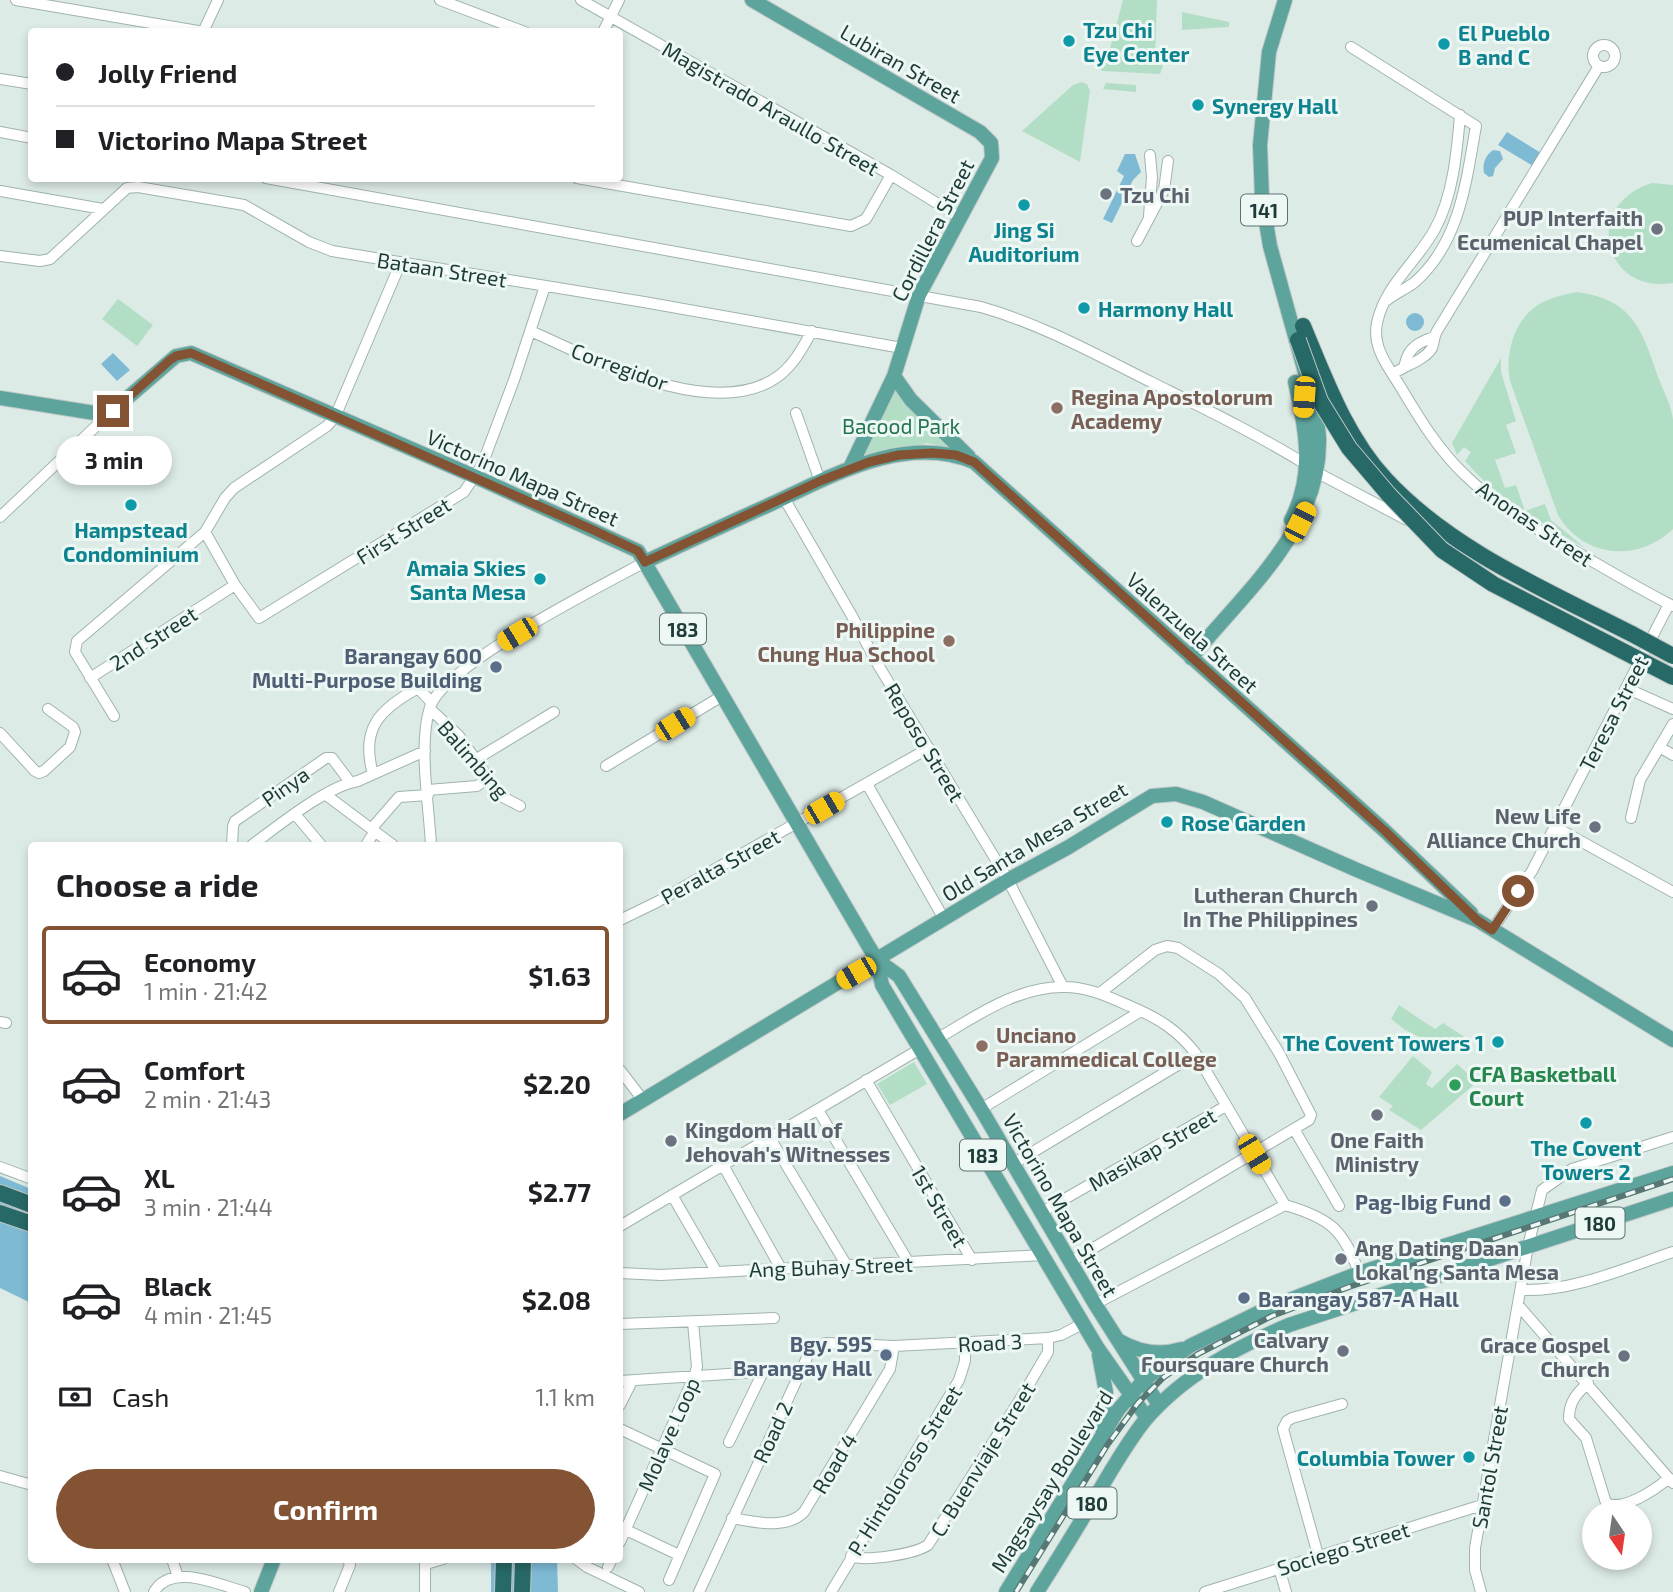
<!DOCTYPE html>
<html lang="en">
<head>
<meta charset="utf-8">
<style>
	body { margin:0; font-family:"Exo 2",sans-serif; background:#f2f2f2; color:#202124; height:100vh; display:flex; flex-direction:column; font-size:26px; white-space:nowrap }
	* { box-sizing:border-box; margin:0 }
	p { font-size:23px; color:#757577 }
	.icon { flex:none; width:38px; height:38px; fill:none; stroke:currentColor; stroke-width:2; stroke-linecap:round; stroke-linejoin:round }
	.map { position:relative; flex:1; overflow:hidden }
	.sheet { position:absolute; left:28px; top:842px; width:595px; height:721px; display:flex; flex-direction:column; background:#fff; border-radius:7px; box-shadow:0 4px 10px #0003 }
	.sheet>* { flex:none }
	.guide { position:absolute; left:28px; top:28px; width:595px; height:154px; border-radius:7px; box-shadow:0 4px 10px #0003; display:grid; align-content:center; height:154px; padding:0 28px; background:#fff }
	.needle { width:46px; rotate:167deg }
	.tools { position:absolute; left:1582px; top:1500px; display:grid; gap:14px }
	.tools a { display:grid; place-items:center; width:70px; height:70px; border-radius:50%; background:#fff; box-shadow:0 4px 10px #0003; font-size:35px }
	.end { position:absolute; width:32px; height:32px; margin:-16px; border:9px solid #845334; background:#fff; box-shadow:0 0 0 4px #fff }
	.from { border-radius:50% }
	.bubble { position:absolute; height:49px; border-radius:24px; background:#fff; box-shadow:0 4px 10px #0003; font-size:23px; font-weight:700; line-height:49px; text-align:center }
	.car { position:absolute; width:21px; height:42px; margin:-21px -10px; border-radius:9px; box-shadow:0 0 5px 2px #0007; background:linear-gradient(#f5c518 24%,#345 0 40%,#f5c518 0 76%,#345 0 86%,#f5c518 0) }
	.guide b { display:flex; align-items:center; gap:24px; height:66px; font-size:26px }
	.guide b+b { border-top:2px solid #e0e0e0 }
	.guide i { width:18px; height:18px; background:#202124 }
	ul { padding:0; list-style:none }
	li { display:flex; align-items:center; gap:21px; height:98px; margin:0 14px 10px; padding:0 14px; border:4px solid transparent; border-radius:7px }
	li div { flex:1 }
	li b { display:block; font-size:26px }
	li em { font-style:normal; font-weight:700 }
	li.selected { border-color:#845334 }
	li>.icon { width:63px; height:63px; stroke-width:1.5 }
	h2 { padding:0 28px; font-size:32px; line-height:84px }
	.pay { display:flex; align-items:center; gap:18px; height:77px; padding:0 28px; font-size:26px }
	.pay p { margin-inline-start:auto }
	.primary-button { display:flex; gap:14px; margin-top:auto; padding:14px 28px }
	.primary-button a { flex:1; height:80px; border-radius:42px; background:#845334; color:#fff; font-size:28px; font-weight:700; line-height:80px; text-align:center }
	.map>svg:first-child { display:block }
</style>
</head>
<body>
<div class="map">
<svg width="1673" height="1592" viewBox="0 0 1673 1592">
	<rect width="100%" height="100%" fill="#ddebe7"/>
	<!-- green -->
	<path fill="#b3dec6" d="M1123,0H1157L1155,61L1163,66L1160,74L1102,71L1098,67L1099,59L1108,56Z
		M1182,12L1229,22V27L1182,30Z
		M1081,82L1087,84L1090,91L1080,162L1022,131L1073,85Z
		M1106,83L1136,85V92L1103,89Z
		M1652,183L1673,185V283C1604,295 1581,205 1652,183Z
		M1577,292C1634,300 1642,330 1659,379C1664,392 1672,407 1673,420C1673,456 1673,493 1673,529C1638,563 1583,558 1558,515L1510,381C1505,355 1513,323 1535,307C1547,298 1563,295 1577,292Z
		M118,299L153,325L137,346L102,319Z
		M1501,358V372L1516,421L1506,425L1516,453L1495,460L1505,488L1516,485L1525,511L1545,504L1551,520L1585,548C1543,525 1497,498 1465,461L1471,452L1464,447L1457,455L1452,443Z
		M892,387L898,388L952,449L927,443L867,459L863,457Z
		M1399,1005L1435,1029L1443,1023L1466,1038L1450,1052L1405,1030L1391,1019Z
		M1413,1056L1432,1072L1426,1084L1432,1088L1457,1064L1477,1082L1421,1130L1389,1110L1393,1106L1379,1097Z
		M914,1062L927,1084L890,1105L877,1084Z"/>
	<!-- water -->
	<path fill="#7fbad5" d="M1507,132L1541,153L1533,166L1498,145Z
		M1493,150L1500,151L1503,159L1495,168L1493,176L1489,177L1484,173C1482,163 1486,155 1493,150Z
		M1125,154H1135L1141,172L1133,180L1112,223L1103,219L1124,176L1117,171Z
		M1406 322a9 9 0 1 1 18 0a9 9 0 1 1-18 0Z
		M113,353L130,370L117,381L101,364Z
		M0,1176L31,1189V1303L0,1288Z
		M491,1559H557L558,1592H491Z"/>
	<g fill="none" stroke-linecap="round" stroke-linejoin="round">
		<!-- minor casing -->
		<g stroke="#a0b3af" stroke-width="12">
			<path id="minor" d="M16,0L204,32
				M440,0L525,32
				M581,0L891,175L961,218
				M203,32L218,0
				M603,32L619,0
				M1593 56a11 11 0 1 1 22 0a11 11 0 1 1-22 0Z
				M1351,47L1476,126C1466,182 1460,242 1415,282C1406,289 1396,293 1387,300
				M0,79L32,84
				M1460,115C1457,152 1453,196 1435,229C1417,262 1385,285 1377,323C1372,347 1388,367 1400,386C1419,418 1439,451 1466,476C1499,508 1540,531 1580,554C1611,572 1641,590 1673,606
				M0,132L32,138
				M266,178L981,307C1041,324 1095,354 1151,382C1203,408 1257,434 1307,465
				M577,178L851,226L866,219L891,175
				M0,191L103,209
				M1149,216L1152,177L1150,155
				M1137,241L1164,190L1168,161
				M0,256L40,261L50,259L127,188L138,187L244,205L309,242L332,251L644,302L902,348
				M531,331C593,359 716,424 780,375C795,363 803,347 812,331
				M1405,364C1408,348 1419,342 1434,337
				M1393,374C1405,365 1424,361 1432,348C1434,342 1434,336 1437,331L1599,66
				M796,413L820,481
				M1316,472L1407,520
				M784,498L852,616L877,663L1008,880L1063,987
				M0,517L110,413
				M205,532L235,585L259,618L464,492L482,465L514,380L545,286
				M90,678L235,585
				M1626,688L1673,709
				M430,709L459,736L501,796L520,806
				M114,716L75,652L77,641L205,532L225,498L234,488L327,426L335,417L401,262
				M0,733L35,771L39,773L44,771L70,747L75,732L73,727L48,709
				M1659,747L1673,755
				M475,760L554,712
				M606,766L722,696
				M373,774C360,728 380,709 418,688L432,703
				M867,784L944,919
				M428,790L477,786L488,778
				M326,795L393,845
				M295,814L321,845
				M1631,818L1640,780L1673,724
				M1555,827L1673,892
				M372,828L399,797L428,795
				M232,845L233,826L235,821L326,758H332L350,782
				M252,845C278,826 327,786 358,781L425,751
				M366,845L375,831
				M431,845C429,805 418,745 430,707C445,664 601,586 645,562
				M620,920L657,902L929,748
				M1492,930L1532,871L1669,604
				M0,1022L6,1023
				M937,1039C976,1016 1018,986 1065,987C1089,987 1111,998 1132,1007C1158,1018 1179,1031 1196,1054L1285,1205C1330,1218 1344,1230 1359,1273
				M620,1070L643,1100
				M866,1080L972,1260
				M981,1109L1141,1011
				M818,1110L909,1263
				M1294,1129L1339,1206
				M770,1138L847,1266
				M1013,1164L1196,1054
				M723,1165L780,1267
				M0,1167L32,1179
				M672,1195L716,1271
				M1042,1212L1226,1106
				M620,1226L920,1049
				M1070,1262L1309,1120L1311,1115L1279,1053L1245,998L1219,974L1178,948L1167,946L1155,950L1100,993
				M620,1273L661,1275L1043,1255
				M1521,1290C1573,1292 1625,1268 1673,1252
				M1095,1304L1285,1205
				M1518,1305L1673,1483
				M620,1324L774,1318
				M620,1381L759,1372L761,1376L729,1442
				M1588,1383C1576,1394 1569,1402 1569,1419L1586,1438L1606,1503C1623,1512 1656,1489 1669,1478
				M620,1405L632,1381
				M620,1429L715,1474L669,1580
				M0,1476L32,1485
				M732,1518C755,1522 786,1530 804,1512L890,1369L894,1346
				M622,1528L679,1555
				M620,1542L694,1377L697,1367L693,1322
				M1318,1555L1283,1429L1287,1421L1292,1418L1342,1404
				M851,1556C865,1562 915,1554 928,1545L1024,1393L1048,1352V1338
				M112,1559L125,1592
				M172,1559L178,1577
				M425,1559V1592
				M576,1559L587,1567L639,1592
				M426,1564L443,1559
				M608,1567L612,1559
				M1279,1568L1286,1592
				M154,1592C171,1562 219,1585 245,1592
				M339,1592L350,1565L348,1559
				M699,1592L810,1351L817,1345L826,1343L894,1346L1048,1338L1061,1335L1084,1323
				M831,1592L959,1380L965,1361V1344
				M1205,1592L1482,1505
				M1481,1592L1475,1570V1548L1528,1246L1542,1190L1572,1169L1673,1137"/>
		</g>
		<!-- major casing -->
		<g stroke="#c0c8c7" stroke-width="16">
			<path id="major" d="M752,0L980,132L991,143L992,158L919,295L894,376L850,468
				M1285,0L1269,52L1260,145L1262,198L1270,246L1306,376L1303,418
				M894,376L911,400L969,457
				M0,398L101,414L110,413L176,356L191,353L476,477L638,551L869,947L877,960L899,976L981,1109L1095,1304L1159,1405
				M1291,520C1315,475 1306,429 1295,382
				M645,562C687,542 729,523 771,504C832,476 905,433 974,462L1385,831L1471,913
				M1191,658C1244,592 1322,529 1319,437C1318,421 1313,405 1309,390
				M877,960L882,985L920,1049L1097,1347L1147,1418
				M620,1114L1008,880L1067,848L1152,796L1176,794L1203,802L1357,870L1477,920L1673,1040
				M1118,1340C1138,1352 1159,1356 1182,1349
				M1099,1355L1106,1392L1102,1429
				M261,1592L274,1559
				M1006,1592L1118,1410L1143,1381L1190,1346L1266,1309L1359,1273L1673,1173
				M1037,1592C1058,1559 1079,1525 1099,1491C1114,1466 1128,1441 1146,1419C1184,1375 1237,1347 1289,1325L1673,1199"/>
		</g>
		<!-- highway casing -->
		<g stroke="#c0c8c7" stroke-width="18">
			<path id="highway" d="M1303,326C1325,379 1346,437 1386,480C1451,550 1548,591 1632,634
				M0,1193L32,1205
				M0,1213L32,1224
				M503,1592L504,1559
				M522,1592L523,1559"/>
		</g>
		<!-- minor -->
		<use href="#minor" stroke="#fff" stroke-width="10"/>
		<!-- major -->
		<use href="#major" stroke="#5da49d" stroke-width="14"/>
		<!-- highway -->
		<use href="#highway" stroke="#276966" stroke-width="16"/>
		<!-- rail casing -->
		<g stroke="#577774" stroke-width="6">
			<path id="rail" d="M1016,1592L1108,1444L1138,1403L1164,1377L1198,1354L1272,1316L1349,1287L1673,1179"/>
		</g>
		<!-- rail -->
		<use href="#rail" stroke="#edf7f4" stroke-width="3.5" stroke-dasharray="10" stroke-linecap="butt"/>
		<!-- highway-bridge casing -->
		<g stroke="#c0c8c7" stroke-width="18" stroke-linecap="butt">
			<path id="highway-bridge" d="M1298,340L1320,401L1349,448L1389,495L1442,550L1493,584L1673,677
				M1632,634L1673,656"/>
		</g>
		<!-- highway-bridge -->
		<use href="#highway-bridge" stroke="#276966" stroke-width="16"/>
	</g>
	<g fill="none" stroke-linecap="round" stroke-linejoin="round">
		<!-- route -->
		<path stroke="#845334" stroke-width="9" d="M113,411L170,360L176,356L191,353L591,529L638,551L645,562L820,481L869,462L899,455L932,453L956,455L974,462L1385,831L1477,920L1492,930L1518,891"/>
	</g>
	<!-- markers -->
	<g fill="#0f9aa8" stroke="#edf7f4" stroke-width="2.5">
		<circle cx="1069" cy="41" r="7"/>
		<circle cx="1444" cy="44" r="7"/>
		<circle cx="1198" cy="105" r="7"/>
		<circle cx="1024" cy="205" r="7"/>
		<circle cx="1084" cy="308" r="7"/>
		<circle cx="131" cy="505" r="7"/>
		<circle cx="540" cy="579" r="7"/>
		<circle cx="1167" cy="822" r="7"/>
		<circle cx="1498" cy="1042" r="7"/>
		<circle cx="1586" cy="1123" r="7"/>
		<circle cx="1469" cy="1457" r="7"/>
	</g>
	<g fill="#6b7280" stroke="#edf7f4" stroke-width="2.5">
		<circle cx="1106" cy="194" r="7"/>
		<circle cx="1657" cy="229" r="7"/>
		<circle cx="1595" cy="827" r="7"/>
		<circle cx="1372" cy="906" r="7"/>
		<circle cx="1377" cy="1115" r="7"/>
		<circle cx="671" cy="1141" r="7"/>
		<circle cx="1341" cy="1259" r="7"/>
		<circle cx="1343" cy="1351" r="7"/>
		<circle cx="1624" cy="1356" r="7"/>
	</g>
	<g fill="#8d6e63" stroke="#edf7f4" stroke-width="2.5">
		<circle cx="1057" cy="408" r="7"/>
		<circle cx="949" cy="641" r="7"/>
		<circle cx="982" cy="1046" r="7"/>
	</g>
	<g fill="#5c6f8a" stroke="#edf7f4" stroke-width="2.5">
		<circle cx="496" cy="667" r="7"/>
		<circle cx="1505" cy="1201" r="7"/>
		<circle cx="1244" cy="1298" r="7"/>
		<circle cx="886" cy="1355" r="7"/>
	</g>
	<circle fill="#2e9e5b" stroke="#edf7f4" stroke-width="2.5" cx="1455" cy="1085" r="7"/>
	<g text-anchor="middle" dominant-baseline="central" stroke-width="6" stroke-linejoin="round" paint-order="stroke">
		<!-- shield labels -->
		<g fill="#edf7f4" stroke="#5b7370" stroke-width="2">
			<rect x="1241" y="194.5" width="46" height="31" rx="5"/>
			<rect x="660" y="613.5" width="46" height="31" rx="5"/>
			<rect x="960" y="1139.5" width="46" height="31" rx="5"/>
			<rect x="1575.5" y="1207.5" width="49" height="31" rx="5"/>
			<rect x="1067.5" y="1487.5" width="49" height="31" rx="5"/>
		</g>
		<g font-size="19" font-weight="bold" fill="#1d3b38">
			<text x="1264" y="210">141</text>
			<text x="683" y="629">183</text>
			<text x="983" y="1155">183</text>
			<text x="1600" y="1223">180</text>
			<text x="1092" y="1503">180</text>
		</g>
		<!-- culture labels -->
		<g font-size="21" font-weight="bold" fill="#0d838f" stroke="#edf7f4" text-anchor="start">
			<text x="1083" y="29">Tzu Chi<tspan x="1083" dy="24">Eye Center</tspan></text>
			<text x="1458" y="32">El Pueblo<tspan x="1458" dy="24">B and C</tspan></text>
			<text x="1212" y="105">Synergy Hall</text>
			<text x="1024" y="229" text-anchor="middle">Jing Si<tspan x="1024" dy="24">Auditorium</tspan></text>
			<text x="1098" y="308">Harmony Hall</text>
			<text x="131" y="529" text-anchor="middle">Hampstead<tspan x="131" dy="24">Condominium</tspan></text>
			<text x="526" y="567" text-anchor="end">Amaia Skies<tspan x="526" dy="24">Santa Mesa</tspan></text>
			<text x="1181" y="822">Rose Garden</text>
			<text x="1484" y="1042" text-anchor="end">The Covent Towers 1</text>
			<text x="1586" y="1147" text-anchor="middle">The Covent<tspan x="1586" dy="24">Towers 2</tspan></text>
			<text x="1455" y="1457" text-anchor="end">Columbia Tower</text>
		</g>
		<!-- street labels -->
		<g font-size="21" fill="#1d3b38" stroke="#edf7f4">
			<text transform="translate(901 63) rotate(30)">Lubiran Street</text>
			<text transform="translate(771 108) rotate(30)">Magistrado Araullo Street</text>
			<text transform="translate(932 230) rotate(-63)">Cordillera Street</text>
			<text transform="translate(442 269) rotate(9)">Bataan Street</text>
			<text transform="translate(620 366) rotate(20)">Corregidor</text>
			<text transform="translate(523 477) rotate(24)">Victorino Mapa Street</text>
			<text transform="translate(1535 523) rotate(34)">Anonas Street</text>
			<text transform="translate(403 530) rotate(-32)">First Street</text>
			<text transform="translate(1193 632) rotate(42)">Valenzuela Street</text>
			<text transform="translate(153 638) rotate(-33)">2nd Street</text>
			<text transform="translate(1613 713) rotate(-63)">Teresa Street</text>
			<text transform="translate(925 742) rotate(59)">Reposo Street</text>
			<text transform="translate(474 759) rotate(49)">Balimbing</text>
			<text transform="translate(285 786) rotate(-35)">Pinya</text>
			<text transform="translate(1034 841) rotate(-31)">Old Santa Mesa Street</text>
			<text transform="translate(720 866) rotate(-29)">Peralta Street</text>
			<text transform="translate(1152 1149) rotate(-30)">Masikap Street</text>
			<text transform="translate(1061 1205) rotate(60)">Victorino Mapa Street</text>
			<text transform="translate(940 1206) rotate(60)">1st Street</text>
			<text transform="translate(831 1266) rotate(-2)">Ang Buhay Street</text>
			<text transform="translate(990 1342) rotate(-3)">Road 3</text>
			<text transform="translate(772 1432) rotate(-65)">Road 2</text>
			<text transform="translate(668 1434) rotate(-66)">Molave Loop</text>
			<text transform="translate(982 1459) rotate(-58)">C. Buenviaje Street</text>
			<text transform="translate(834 1463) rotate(-59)">Road 4</text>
			<text transform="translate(1489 1467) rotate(-80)">Santol Street</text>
			<text transform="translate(904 1470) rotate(-58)">P. Hintoloroso Street</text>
			<text transform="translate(1051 1481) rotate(-58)">Magsaysay Boulevard</text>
			<text transform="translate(1343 1548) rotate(-17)">Sociego Street</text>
		</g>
		<!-- worship labels -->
		<g font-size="21" font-weight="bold" fill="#5b616d" stroke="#edf7f4" text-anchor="end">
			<text x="1120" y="194" text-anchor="start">Tzu Chi</text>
			<text x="1643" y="217">PUP Interfaith<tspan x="1643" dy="24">Ecumenical Chapel</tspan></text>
			<text x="1581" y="815">New Life<tspan x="1581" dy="24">Alliance Church</tspan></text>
			<text x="1358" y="894">Lutheran Church<tspan x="1358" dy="24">In The Philippines</tspan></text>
			<text x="685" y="1129" text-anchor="start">Kingdom Hall of<tspan x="685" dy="24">Jehovah's Witnesses</tspan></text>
			<text x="1377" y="1139" text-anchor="middle">One Faith<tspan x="1377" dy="24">Ministry</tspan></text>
			<text x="1355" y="1247" text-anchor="start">Ang Dating Daan<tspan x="1355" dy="24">Lokal ng Santa Mesa</tspan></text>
			<text x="1329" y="1339">Calvary<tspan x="1329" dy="24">Foursquare Church</tspan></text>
			<text x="1610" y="1344">Grace Gospel<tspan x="1610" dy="24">Church</tspan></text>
		</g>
		<!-- education labels -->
		<g font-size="21" font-weight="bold" fill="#785e54" stroke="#edf7f4" text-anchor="start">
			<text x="1071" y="396">Regina Apostolorum<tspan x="1071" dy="24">Academy</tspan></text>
			<text x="935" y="629" text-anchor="end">Philippine<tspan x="935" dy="24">Chung Hua School</tspan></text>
			<text x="996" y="1034">Unciano<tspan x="996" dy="24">Parammedical College</tspan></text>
		</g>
		<!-- park labels -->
		<g font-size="21" fill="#257550" stroke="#edf7f4">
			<text x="901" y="425">Bacood Park</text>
		</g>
		<!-- service labels -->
		<g font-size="21" font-weight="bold" fill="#4e5e75" stroke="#edf7f4" text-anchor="end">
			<text x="482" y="655">Barangay 600<tspan x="482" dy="24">Multi-Purpose Building</tspan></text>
			<text x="1491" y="1201">Pag-Ibig Fund</text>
			<text x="1258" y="1298" text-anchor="start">Barangay 587-A Hall</text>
			<text x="872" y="1343">Bgy. 595<tspan x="872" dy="24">Barangay Hall</tspan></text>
		</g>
		<!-- leisure labels -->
		<g font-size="21" font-weight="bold" fill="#27864d" stroke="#edf7f4" text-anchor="start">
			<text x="1469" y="1073">CFA Basketball<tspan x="1469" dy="24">Court</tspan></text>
		</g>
	</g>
</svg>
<div class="tools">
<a><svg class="needle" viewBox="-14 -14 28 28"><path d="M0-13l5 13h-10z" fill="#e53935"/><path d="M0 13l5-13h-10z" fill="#757577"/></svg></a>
</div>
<i class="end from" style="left:1518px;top:891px"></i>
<i class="end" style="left:113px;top:411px"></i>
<div class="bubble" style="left:56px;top:436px;width:116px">3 min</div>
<i class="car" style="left:1304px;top:397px;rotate:184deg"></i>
<i class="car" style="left:1300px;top:522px;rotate:27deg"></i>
<i class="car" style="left:517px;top:634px;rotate:239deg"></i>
<i class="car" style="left:675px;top:724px;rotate:58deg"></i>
<i class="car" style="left:824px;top:808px;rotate:60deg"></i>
<i class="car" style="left:856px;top:973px;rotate:240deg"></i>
<i class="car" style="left:1254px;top:1154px;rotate:149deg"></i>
<div class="guide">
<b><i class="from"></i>Jolly Friend</b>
<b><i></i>Victorino Mapa Street</b>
</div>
<section class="sheet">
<h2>Choose a ride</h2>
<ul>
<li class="selected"><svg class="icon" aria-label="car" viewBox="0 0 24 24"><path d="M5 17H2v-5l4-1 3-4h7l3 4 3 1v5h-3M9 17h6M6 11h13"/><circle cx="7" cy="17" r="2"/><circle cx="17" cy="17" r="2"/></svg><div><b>Economy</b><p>1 min · 21:42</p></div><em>$1.63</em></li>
<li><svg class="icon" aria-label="car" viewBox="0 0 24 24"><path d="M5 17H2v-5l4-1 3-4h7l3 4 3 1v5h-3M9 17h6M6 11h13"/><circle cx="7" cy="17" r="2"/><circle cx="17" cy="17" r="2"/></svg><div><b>Comfort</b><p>2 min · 21:43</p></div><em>$2.20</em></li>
<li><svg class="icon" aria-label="car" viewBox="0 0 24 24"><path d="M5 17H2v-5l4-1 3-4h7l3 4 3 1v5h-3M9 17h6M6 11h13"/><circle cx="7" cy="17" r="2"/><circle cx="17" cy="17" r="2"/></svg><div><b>XL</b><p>3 min · 21:44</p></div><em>$2.77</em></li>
<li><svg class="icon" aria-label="car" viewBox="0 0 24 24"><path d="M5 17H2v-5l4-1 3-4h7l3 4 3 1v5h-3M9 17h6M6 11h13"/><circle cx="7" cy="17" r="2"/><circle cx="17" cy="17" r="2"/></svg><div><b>Black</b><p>4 min · 21:45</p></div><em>$2.08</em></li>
</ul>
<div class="pay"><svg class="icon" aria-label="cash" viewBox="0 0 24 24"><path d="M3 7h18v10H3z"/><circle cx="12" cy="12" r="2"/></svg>Cash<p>1.1 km</p></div>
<div class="primary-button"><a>Confirm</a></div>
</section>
</div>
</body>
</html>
